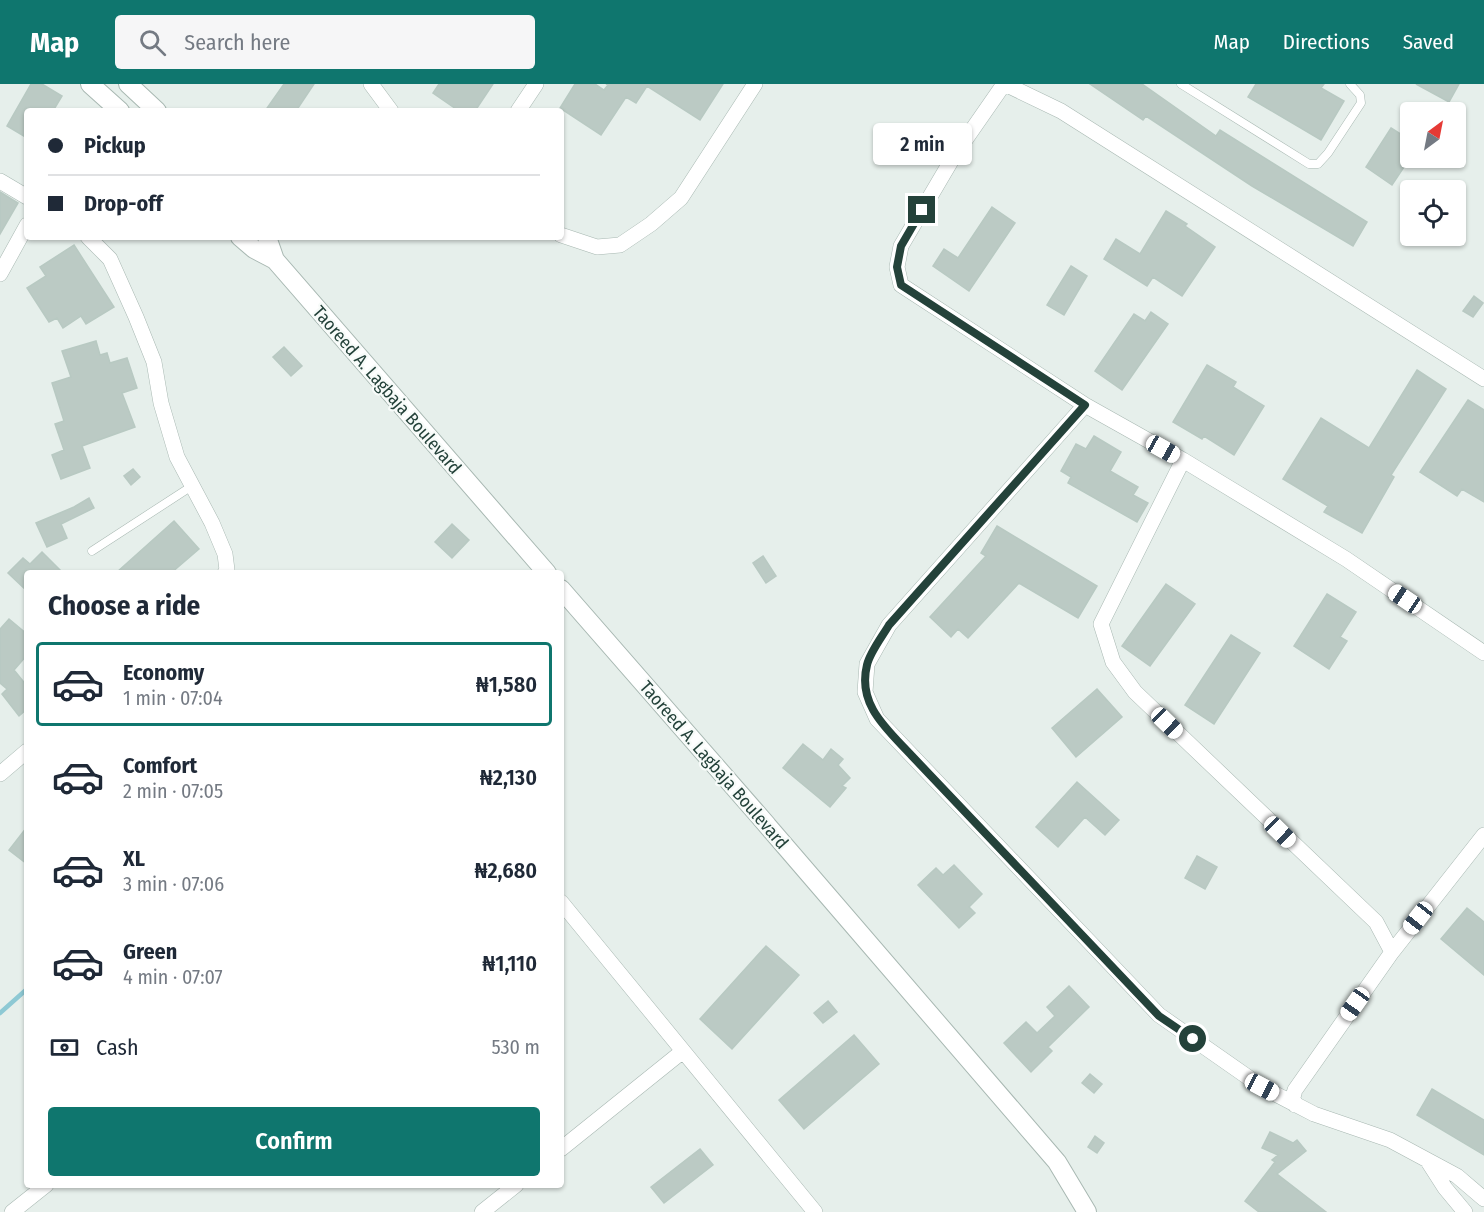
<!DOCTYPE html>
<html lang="en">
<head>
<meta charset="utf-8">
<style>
	body { margin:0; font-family:"Fira Sans Condensed",sans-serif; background:#f6f6f7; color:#1f2937; height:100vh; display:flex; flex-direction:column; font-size:22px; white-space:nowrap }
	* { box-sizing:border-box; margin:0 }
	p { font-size:20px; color:#747a83 }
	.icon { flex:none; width:33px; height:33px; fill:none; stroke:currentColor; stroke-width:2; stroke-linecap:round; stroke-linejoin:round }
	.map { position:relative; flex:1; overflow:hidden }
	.drawer { position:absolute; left:24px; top:486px; width:540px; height:618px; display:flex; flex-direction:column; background:#fff; border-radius:6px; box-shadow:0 2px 4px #0004 }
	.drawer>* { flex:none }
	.banner { position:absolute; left:24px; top:24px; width:540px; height:132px; border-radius:6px; box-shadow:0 2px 4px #0004; display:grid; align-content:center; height:132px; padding:0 24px; background:#fff }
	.needle { width:39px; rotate:32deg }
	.controls { position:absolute; left:1400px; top:18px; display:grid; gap:12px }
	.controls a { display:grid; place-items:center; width:66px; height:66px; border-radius:6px; background:#fff; box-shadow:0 2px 4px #0004; font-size:30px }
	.end { position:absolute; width:27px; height:27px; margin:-14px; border:8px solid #24423a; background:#fff; box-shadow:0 0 0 3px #fff }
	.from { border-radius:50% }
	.bubble { position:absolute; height:42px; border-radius:6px; background:#fff; box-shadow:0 2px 4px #0004; font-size:20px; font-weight:600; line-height:42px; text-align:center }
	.car { position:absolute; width:18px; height:36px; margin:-18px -9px; border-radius:8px; box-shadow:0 0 4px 2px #0007; background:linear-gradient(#fff 24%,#345 0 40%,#fff 0 76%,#345 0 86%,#fff 0) }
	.banner b { display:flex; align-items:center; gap:21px; height:57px; font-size:22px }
	.banner b+b { border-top:2px solid #e0e1e3 }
	.banner i { width:15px; height:15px; background:#1f2937 }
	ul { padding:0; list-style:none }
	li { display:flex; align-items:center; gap:18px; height:84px; margin:0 12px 9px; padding:0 12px; border:3px solid transparent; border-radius:6px }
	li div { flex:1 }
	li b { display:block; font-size:22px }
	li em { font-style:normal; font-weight:600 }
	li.selected { border-color:#0f766e }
	li>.icon { width:54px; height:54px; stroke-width:1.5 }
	h2 { padding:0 24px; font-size:27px; line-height:72px }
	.pay { display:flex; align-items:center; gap:15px; height:66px; padding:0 24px; font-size:22px }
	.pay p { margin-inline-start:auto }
	.primary-button { display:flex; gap:12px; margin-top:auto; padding:12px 24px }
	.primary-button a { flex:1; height:69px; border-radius:6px; background:#0f766e; color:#fff; font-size:24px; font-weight:600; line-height:69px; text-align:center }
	header { display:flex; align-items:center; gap:36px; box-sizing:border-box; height:84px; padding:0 30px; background:#0f766e; color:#fff }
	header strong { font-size:28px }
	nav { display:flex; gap:33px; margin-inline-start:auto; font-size:21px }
	.search { width:420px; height:54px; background:#f6f6f7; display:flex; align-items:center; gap:15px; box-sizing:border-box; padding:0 21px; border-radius:6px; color:#747a83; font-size:22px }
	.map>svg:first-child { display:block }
</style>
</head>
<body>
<header>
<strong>Map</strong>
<div class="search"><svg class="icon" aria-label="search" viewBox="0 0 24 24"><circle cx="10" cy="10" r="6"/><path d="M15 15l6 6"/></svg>Search here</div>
<nav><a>Map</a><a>Directions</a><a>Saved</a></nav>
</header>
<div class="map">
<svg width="1484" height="1128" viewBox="0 0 1484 1128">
	<rect width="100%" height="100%" fill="#e6efeb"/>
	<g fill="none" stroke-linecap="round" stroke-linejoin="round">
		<!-- stream -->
		<path stroke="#8ec9d4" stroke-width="4.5" d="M0,929L27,905"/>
	</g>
	<!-- building -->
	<path fill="#bbcac4" stroke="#b8c9c2" stroke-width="1.5" d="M31,0H42L62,12L53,27H27V54L7,42Z
		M284,0H314L296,27H265Z
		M439,0H493L475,27H459L433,9Z
		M575,0H595L604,6L608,1L606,0H723L700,36L647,2L636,19L626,13L601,51L560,24Z
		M1090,0H1142L1216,52L1220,46L1367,138L1353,162L1252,102L1146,32L1143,36Z
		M1256,0H1324L1321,4L1344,17L1321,56L1248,13Z
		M1416,0H1459L1449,18Z
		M1391,44L1410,56V74L1392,101L1366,83Z
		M0,108L18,119L0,150Z
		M992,123L1015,139L969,207L933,182L944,165L958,174Z
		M1166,127L1187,140L1185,142L1215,163L1182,212L1153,193L1147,202L1104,175L1116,155L1140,170Z
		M74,161L114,223L86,240L81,232L63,244L57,234L49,238L27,204L46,192L40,183Z
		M1071,182L1087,192L1064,231L1047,221Z
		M1474,212L1483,219L1473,233L1463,227Z
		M1151,228L1168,240L1122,306L1095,287L1134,230L1145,237Z
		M96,257L100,271L107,269L110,279L127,274L137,304L122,309L135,343L82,362L90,384L61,395L52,371L64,366L55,340L64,337L52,299L71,293L62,267Z
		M284,263L302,282L291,292L273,273Z
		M1207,281L1236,298L1233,303L1264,322L1234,371L1204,352L1202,355L1173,338Z
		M1417,286L1446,305L1391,391L1394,393L1362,449L1324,428L1328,422L1283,395L1321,334L1369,364Z
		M1468,316L1484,326V418L1462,405L1457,412L1420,388Z
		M1094,352L1121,368L1110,387L1138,403L1133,411L1148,419L1137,438L1068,399L1071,393L1061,387L1076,360L1086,365Z
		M133,385L140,393L131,401L124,392Z
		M89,414L94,424L61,440L67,454L47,463L36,439L74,423Z
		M174,437L199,465L171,489H116Z
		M452,440L469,456L452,474L435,458Z
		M997,442L1097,502L1078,534L1019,499L968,554L958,545L951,553L930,533L986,472L981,469Z
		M42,468L63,489H27V507L8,489L23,474L30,480Z
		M763,472L776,492L766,499L753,479Z
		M1166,500L1195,520L1150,582L1122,562Z
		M1327,510L1356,528L1340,553L1347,557L1329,585L1294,562Z
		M9,535L27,550V571L14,586L27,602V625L19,632L2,610L7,605L0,599V545Z
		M1231,551L1260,569L1214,640L1185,621Z
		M1097,605L1122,633L1076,673L1052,644Z
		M803,660L823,676L831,665L843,675L838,681L850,694L842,702L846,704L830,723L783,684Z
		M1077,698L1119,736L1105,751L1085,733L1058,763L1036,743Z
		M27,743V780L9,766Z
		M1197,772L1217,783L1205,805L1185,794Z
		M954,781L982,810L969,823L975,829L959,844L918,801L936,784L943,791Z
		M1467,824L1484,838V891L1441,855Z
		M766,862L799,891L732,965L700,935Z
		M1069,902L1089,923L1048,963L1052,967L1031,988L1004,959L1026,938L1037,949L1055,932L1047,923Z
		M828,917L837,928L823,939L814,929Z
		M854,951L879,980L804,1045L779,1016Z
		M1090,990L1102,1000L1094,1009L1082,999Z
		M1432,1005L1484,1036V1071L1417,1031Z
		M1270,1048L1293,1059L1297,1056L1306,1067L1277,1090L1326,1128H1259L1245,1117L1275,1078L1272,1076L1278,1071L1262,1064Z
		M1095,1052L1104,1059L1097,1069L1088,1063Z
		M700,1065L713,1081L664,1119L651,1103Z"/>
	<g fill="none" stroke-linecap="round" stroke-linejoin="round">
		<!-- service casing -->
		<g stroke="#a8b8b2" stroke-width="9">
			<path id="service" d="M1181,0L1309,80H1318L1328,69L1361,19L1360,11L1350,0
				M92,467L192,402"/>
		</g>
		<!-- minor casing -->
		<g stroke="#a8b8b2" stroke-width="16">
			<path id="minor" d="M371,0L391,27
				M1004,0L954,72L901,162L897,183L901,201L1085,321L1183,376L1346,475L1484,569
				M1005,0L1061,27L1484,295
				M518,27L536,0
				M0,97L27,113
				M561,151L597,163L620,161L651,140L681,114L755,0
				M88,153L110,175L136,233L154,278L161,319L177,373L212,439L225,470L227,486L225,489
				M0,190L27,141
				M1085,321L889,541L867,580L865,608L877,635L1159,931L1262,1003L1314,1030L1390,1056L1457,1092L1484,1115
				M1183,376L1101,540L1113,578L1135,608L1376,838L1392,868
				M0,690L27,667
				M561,818L815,1128
				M1295,1021L1293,1013L1295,1006L1392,868L1484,751
				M561,1065L683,967
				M1429,1079L1445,1104L1465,1128
				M12,1128L46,1101
				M482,1128L516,1101"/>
		</g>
		<!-- tertiary casing -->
		<g stroke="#a8b8b2" stroke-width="20">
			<path id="tertiary" d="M90,0L120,27
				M128,0L157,27
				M240,153L254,165L275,176L547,489
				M267,153L275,176
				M561,505L767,741
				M760,733L1057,1078L1087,1128"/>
		</g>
		<!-- service -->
		<use href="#service" stroke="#fff" stroke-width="8"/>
		<!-- minor -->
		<use href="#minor" stroke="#fff" stroke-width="15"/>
		<!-- tertiary -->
		<use href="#tertiary" stroke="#fff" stroke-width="18"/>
	</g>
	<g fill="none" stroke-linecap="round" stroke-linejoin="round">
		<!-- route -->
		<path stroke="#24423a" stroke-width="8" d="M922,126L901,162L897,183L901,201L1085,321L889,541C882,553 870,568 867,581C857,621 887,645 912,672L1159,932L1193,955"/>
	</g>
	<g text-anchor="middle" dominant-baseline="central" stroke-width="4.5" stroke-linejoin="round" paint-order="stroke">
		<!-- street labels -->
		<g font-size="18" fill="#24423a" stroke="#f7fbf9">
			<text transform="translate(387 306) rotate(49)">Taoreed A. Lagbaja Boulevard</text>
			<text transform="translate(714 681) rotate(49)">Taoreed A. Lagbaja Boulevard</text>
		</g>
	</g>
</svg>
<div class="controls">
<a><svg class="needle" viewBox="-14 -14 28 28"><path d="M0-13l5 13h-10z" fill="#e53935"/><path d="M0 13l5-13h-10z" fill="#747a83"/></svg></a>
<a><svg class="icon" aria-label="locate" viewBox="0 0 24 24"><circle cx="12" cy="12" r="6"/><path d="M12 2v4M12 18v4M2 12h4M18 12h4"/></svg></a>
</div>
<i class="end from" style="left:1193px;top:955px"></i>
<i class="end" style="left:922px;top:126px"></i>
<div class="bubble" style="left:873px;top:39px;width:99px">2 min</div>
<i class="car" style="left:1163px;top:365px;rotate:119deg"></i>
<i class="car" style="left:1405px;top:515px;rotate:304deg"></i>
<i class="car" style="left:1167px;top:639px;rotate:134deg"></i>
<i class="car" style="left:1280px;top:748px;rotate:134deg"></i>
<i class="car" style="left:1418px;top:834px;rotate:218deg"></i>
<i class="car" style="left:1355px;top:920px;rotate:215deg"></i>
<i class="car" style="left:1262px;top:1003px;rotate:118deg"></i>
<div class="banner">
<b><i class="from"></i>Pickup</b>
<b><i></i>Drop-off</b>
</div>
<section class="drawer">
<h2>Choose a ride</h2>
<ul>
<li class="selected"><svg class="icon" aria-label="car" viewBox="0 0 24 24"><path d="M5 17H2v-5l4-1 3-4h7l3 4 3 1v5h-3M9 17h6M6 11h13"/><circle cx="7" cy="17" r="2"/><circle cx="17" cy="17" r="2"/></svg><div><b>Economy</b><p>1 min · 07:04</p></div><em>₦1,580</em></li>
<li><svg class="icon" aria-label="car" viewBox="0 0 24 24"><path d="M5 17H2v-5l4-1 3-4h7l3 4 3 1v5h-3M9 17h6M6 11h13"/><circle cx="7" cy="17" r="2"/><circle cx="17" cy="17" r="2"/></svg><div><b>Comfort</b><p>2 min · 07:05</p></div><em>₦2,130</em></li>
<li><svg class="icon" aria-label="car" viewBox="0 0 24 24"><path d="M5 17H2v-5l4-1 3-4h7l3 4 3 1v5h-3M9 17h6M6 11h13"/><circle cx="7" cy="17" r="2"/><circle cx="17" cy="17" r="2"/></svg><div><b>XL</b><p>3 min · 07:06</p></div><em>₦2,680</em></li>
<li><svg class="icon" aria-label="car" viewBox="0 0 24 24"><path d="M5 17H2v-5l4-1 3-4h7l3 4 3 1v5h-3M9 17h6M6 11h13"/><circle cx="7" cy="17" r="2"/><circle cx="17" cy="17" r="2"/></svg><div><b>Green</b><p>4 min · 07:07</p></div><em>₦1,110</em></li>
</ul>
<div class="pay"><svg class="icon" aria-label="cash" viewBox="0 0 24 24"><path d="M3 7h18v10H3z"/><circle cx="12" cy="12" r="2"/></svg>Cash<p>530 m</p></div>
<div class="primary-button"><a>Confirm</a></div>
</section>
</div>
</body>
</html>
